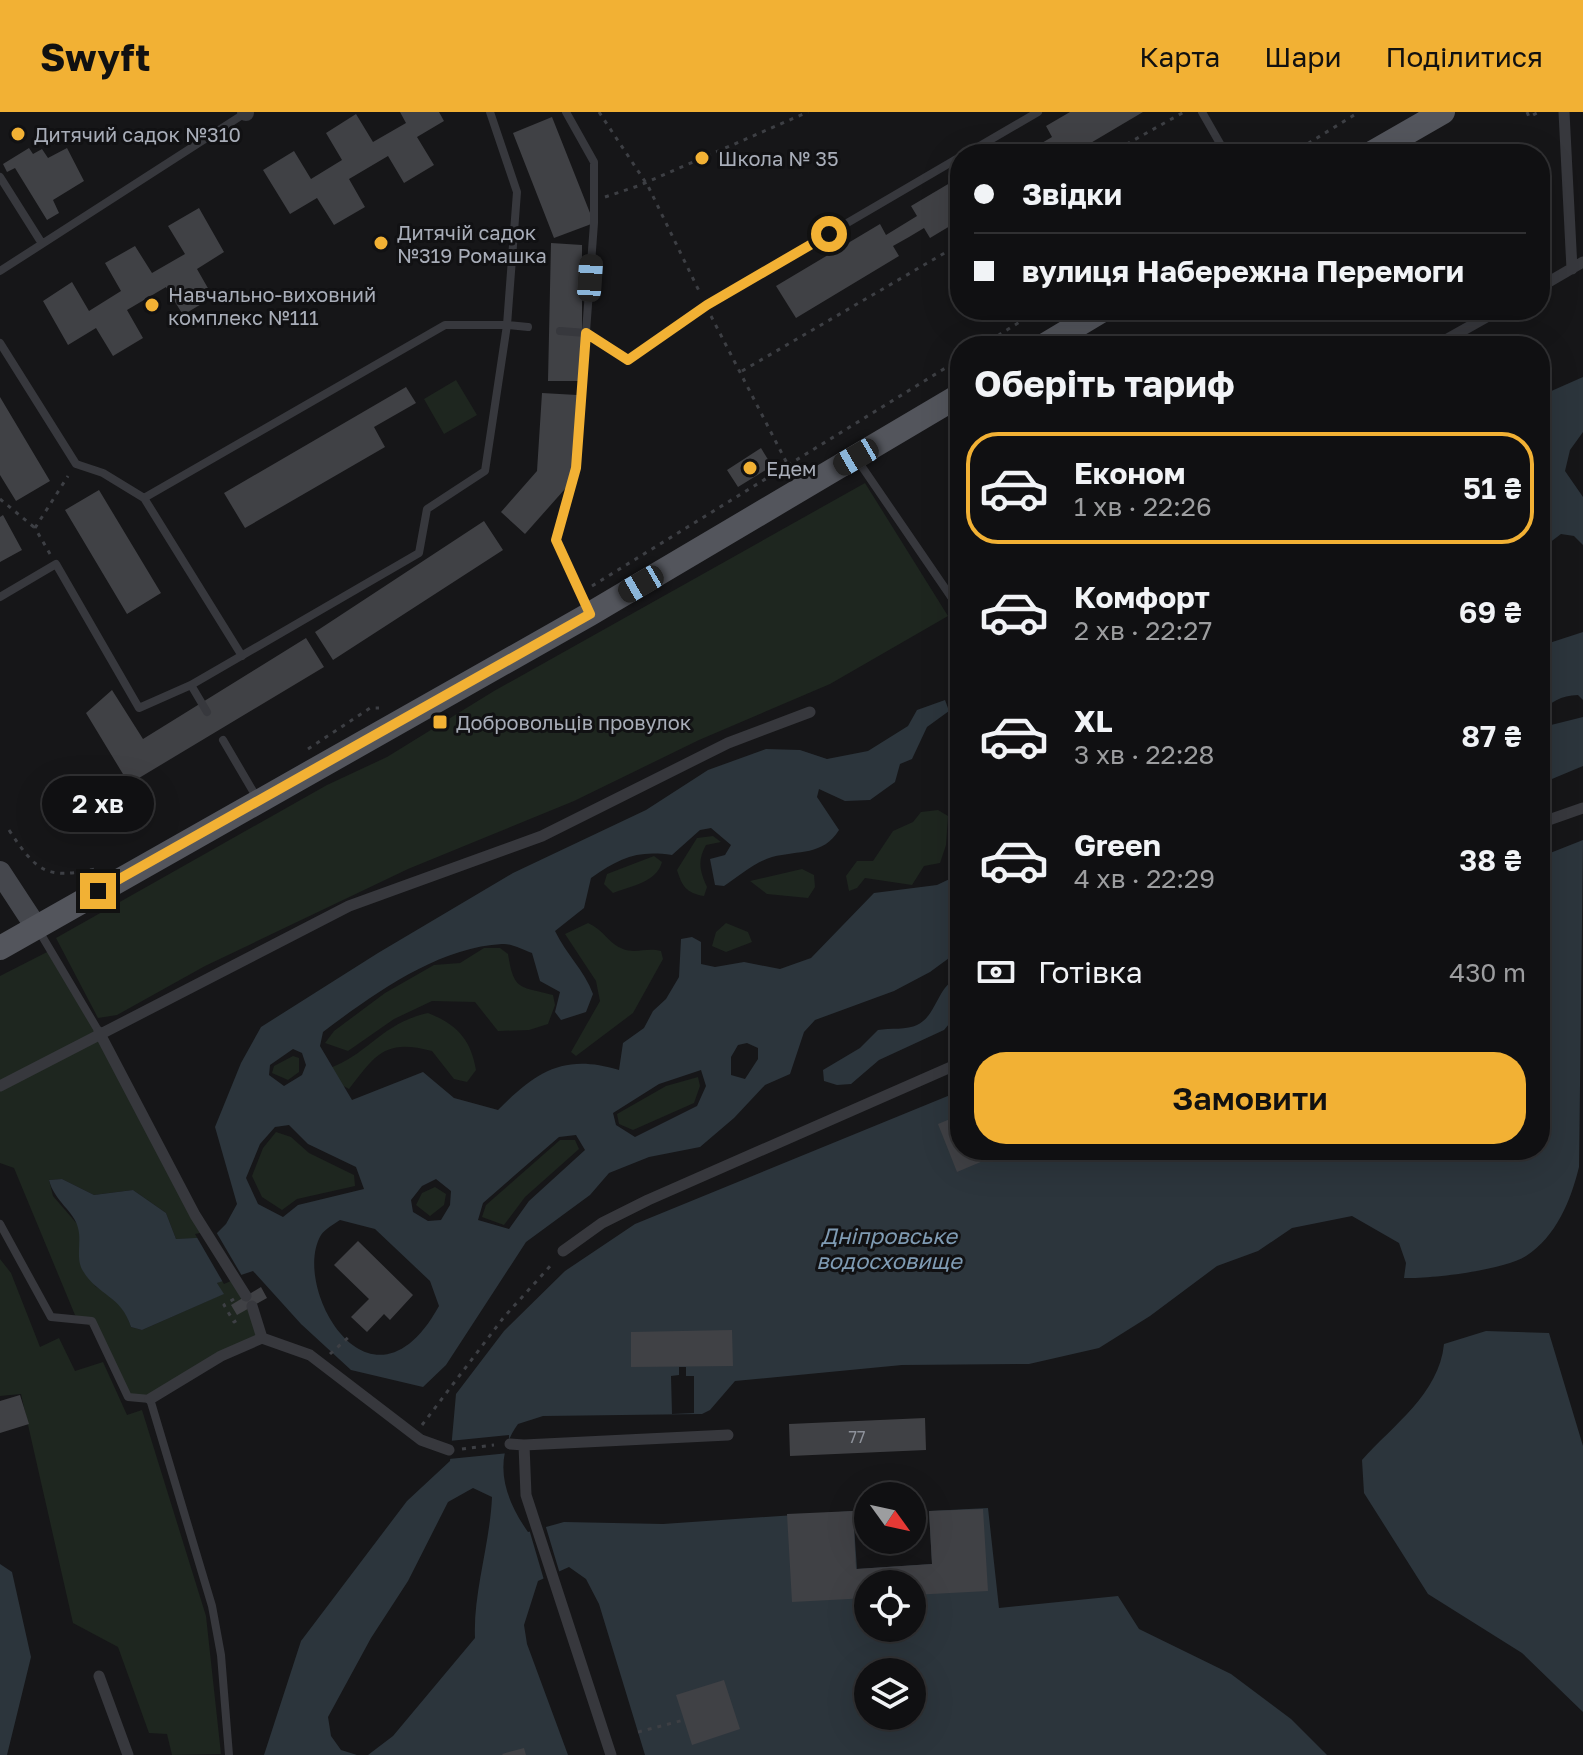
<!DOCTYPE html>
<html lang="uk">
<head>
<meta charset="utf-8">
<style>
	body { margin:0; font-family:"Golos Text",sans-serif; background:#1e1e20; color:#f1f3f6; height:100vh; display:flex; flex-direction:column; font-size:30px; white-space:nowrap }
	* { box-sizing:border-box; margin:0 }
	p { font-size:26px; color:#9c9d9f }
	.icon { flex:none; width:44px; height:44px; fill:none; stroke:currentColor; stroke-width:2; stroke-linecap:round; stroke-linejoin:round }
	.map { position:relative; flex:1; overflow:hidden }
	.panel { position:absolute; left:950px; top:224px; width:600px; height:824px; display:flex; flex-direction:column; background:#101012; border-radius:32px; box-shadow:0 8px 32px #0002,0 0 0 2px #303032 }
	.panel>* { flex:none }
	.top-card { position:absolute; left:950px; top:32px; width:600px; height:176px; border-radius:32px; box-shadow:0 8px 32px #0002,0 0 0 2px #303032; display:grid; align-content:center; height:176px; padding:0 24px; background:#101012 }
	.needle { width:52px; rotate:123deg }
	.fabs { position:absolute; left:854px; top:1370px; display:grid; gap:16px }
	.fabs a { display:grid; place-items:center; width:72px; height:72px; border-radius:50%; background:#101012; box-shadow:0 8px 32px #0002,0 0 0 2px #303032; font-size:40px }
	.end { position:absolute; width:36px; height:36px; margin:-18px; border:10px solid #f2b134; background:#111; box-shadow:0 0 0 4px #111 }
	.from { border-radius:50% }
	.bubble { position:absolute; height:56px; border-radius:28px; background:#101012; box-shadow:0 8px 32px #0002,0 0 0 2px #303032; font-size:26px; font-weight:600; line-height:56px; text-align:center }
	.car { position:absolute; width:24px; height:48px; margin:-24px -12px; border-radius:10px; box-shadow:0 0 6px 2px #0007; background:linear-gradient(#222 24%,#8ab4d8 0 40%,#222 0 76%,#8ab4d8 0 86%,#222 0) }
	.top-card b { display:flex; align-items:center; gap:28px; height:76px; font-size:30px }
	.top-card b+b { border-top:2px solid #303032 }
	.top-card i { width:20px; height:20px; background:#f1f3f6 }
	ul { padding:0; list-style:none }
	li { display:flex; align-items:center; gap:24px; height:112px; margin:0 16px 12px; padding:0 8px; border:4px solid transparent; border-radius:32px }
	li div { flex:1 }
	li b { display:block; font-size:30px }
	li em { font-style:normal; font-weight:600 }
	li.current { border-color:#f2b134 }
	li>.icon { width:72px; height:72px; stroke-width:1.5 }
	h2 { padding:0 24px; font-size:36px; line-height:96px }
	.pay { display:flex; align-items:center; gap:20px; height:88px; padding:0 24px; font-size:30px }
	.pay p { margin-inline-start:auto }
	.primary-button { display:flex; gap:16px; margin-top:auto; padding:16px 24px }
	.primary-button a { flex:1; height:92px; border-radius:32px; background:#f2b134; color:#111; font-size:32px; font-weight:600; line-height:92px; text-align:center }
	header { display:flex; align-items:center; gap:48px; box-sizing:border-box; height:112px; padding:0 40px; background:#f2b134; color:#111 }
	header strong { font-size:38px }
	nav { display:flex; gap:44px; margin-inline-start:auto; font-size:28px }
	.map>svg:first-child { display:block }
</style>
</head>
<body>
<header>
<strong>Swyft</strong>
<nav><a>Карта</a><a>Шари</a><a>Поділитися</a></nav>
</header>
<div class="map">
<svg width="1583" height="1643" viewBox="0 0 1583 1643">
	<rect width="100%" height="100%" fill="#161618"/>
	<!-- green -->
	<path fill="#1e261f" d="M456,268L477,303L444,322L424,287Z
		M865,371L948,504L830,572L699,628L574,689L408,757L205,854L117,903L98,906L56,826L327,673L387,645L494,579Z
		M938,698L948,704L946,733L940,751L924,754L912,773L865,766L857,776L849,779L846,764L857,749H873L893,719L913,710L921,700Z
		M713,724L721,730L706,733C697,749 700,759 707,775L704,784C686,781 682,774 677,758L697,726Z
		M654,744L662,750C657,770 631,774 613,781L604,772L607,762Z
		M802,757L814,763L815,775L808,786L767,782L750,769Z
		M588,811C603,817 609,832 623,837C636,842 647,835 661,839L663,847L633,901L576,944L571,940L600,889L596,869L565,822Z
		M726,811L748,820L752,830L726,840L712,834L716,820Z
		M484,836H500L508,842C514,879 519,874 553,883L555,893L548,912L529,918L498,919L475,890L432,889L394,907L348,939L325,931L334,919L385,881L434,853L460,851Z
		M51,838L209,1126L176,1127L166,1101L133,1078L94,1083L62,1067L49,1068L53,1084L78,1113L95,1174C113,1184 125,1194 131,1215L142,1218L223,1182L217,1171L231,1164L262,1226L150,1287L128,1285L100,1221L75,1203L14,1056L0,1051V864Z
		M428,901C456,912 471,927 476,958L467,970L454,967L432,939C385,926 375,943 349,977L336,970L330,956C367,943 382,911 428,901Z
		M293,944L299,946V960L288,968L272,961L274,954Z
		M698,965L700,974L694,991L633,1018L619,1012L617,1002L666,974Z
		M276,1020L291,1025L309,1041L354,1063L355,1074L297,1087L282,1098L262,1085L252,1064L263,1036Z
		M560,1028H575L579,1037L525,1085L504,1113L482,1105L486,1093Z
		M435,1075L446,1082L444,1093L430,1104L416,1093L422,1081Z
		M0,1147L11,1161L40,1235L59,1226L75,1259L103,1250L127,1303L142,1298L206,1504L221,1642L172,1643L167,1622L149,1621L118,1535L73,1511L21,1282L0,1284Z"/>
	<!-- water -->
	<path fill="#2c353c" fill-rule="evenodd" d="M1583,265V320L1570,338L1565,359L1583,385V433L1574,424L1561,422L1540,438V284Z
		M1583,520V588L1578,583C1561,584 1550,589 1540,603V534Z
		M945,588L949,599L927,615L912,647L900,652L895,670L870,688L845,689L819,677L817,685L839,718C823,744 799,738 772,745C755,750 739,764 724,774L715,773L710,747L725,743L731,733L711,716L700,718L672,743C636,738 620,746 591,766L584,796L555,819C566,842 584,858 593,882L586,900L561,908L555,900L560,880L540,869L532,841C523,838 511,831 502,832C438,835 372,883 323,920L320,934L352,988L423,960L454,986L498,998C536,960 563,941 619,958L623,931L644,916L653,899L666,887L679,865L681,827L692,825L701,830V852L715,855L744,850L780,857L811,846L874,781L937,773L958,763L960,758V838L930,860L894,879L815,908L804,920L790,962L765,973L734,1006L700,1035L649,1045L609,1061L590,1083L526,1130L446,1253L423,1275L351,1258L301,1212L253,1159L217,1171L224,1182L142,1218L131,1215C121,1183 98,1184 83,1159C75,1147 82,1129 78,1116C75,1100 54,1089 49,1068L62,1067L94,1083L133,1078L166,1101L176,1127L213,1125L226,1112L237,1092L215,1015L241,951L261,915L378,841L513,761L646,698L708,658L766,637L800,638L827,647L868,639L908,614L917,598ZM747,931L758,936V947L745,967L731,963V945L738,933ZM293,937L302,941L306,953L302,963L284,974L269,963L270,953ZM701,958L706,974L697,994L635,1025L616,1013L613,1001L659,972ZM289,1013L308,1032L356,1055L364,1077L298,1093L283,1105L258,1092L246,1066L260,1032L275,1015ZM576,1023L585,1038L529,1089L509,1117L478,1108L483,1091L515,1063L559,1025ZM436,1067L451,1079L450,1093L441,1108L428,1109L413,1100L411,1088L422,1074ZM340,1108L375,1117L430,1169L439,1194C371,1317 290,1175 321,1123C325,1117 334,1112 340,1108Z
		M1540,604L1551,613L1583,605V654L1540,672Z
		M1583,728L1579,1055C1571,1088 1556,1125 1526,1144C1504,1158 1431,1167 1404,1166L1406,1151L1399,1131L1352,1104L1292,1116L1258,1139L1217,1154L1150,1204L1099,1236L1029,1252L902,1253L735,1269L710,1298L702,1302L543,1304L518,1312C492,1348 504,1386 528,1420L564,1410L663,1412L853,1399L857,1457L932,1452L929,1399L988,1396L999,1496L1118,1484L1139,1517L1231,1562L1291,1607L1327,1643H645L599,1492L586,1467L569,1455L538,1469L524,1513L527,1532L568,1643H368L393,1624L475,1526C473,1481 490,1432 492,1385L473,1376L448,1390L408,1469L371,1526L328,1605L331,1624L341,1638L357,1643H264L301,1529L407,1389L450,1349L456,1282L504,1219L565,1159L635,1112L960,979V1038H1540V745ZM868,1472H912V1516H868ZM868,1560H912V1604H868Z
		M960,865V899L944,918L879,948L851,972L837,973L824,969L823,958L860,936L878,918C889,916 908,918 917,913C938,903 937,872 960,865Z
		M1486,1219L1549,1221L1583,1334V1600L1522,1541L1428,1482L1364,1381L1362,1348C1393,1313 1439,1282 1444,1232Z
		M0,1452L12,1460L31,1545L7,1643H0Z"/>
	<!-- pier -->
	<path fill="#161618" d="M215,1118L242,1164L224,1172L195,1122Z
		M679,1255H686V1264H694V1301L672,1302L671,1264L679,1263Z
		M509,1323V1341L449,1347V1329Z
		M545,1412L560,1462L544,1468L529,1417Z"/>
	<!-- building -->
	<path fill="#404145" d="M400,0H439L444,9L417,25L434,53L404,71L388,44L349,67L365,95L334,113L317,86L290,102L263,58L294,39L311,67L342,48L326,21L356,2L373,30L406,11Z
		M1070,0H1143L1072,42H1062L1059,36L1049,42H1023L1052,25L1046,14Z
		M552,5L594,111L554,126L513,21Z
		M1015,33L1020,42H999Z
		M29,36L33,42L42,37L48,46L67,36L84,69L53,88L59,101L47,108L15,56L7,60L3,52Z
		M960,65V108L930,126L924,116L909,125L893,134L899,144L796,206L776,174L880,112L886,123L917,104L911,94Z
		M199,96L224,140L197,157L213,185L183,203L166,175L127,198L143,226L113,244L96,216L68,233L43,189L72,170L89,199L121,179L105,151L135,134L152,161L185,142L168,114Z
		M551,131L582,133V269H548Z
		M406,275L416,291L374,315L385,335L245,416L224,381Z
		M542,281L577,283L572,369L525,422L501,400L537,359Z
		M0,285L50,369L16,389L0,363Z
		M761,336L772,354L738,375L727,358Z
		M99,378L161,481L127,502L65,398Z
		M3,403L22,438L0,450V405Z
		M484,409L503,438L333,548L315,520Z
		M306,526L324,555L129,672L86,601L112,578L143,627Z
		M960,1003V1038H1009L957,1060L938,1012Z
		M358,1129L413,1183L390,1208L384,1202L367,1220L351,1205L369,1187L334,1153Z
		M261,1175L267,1186L237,1203L231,1193Z
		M732,1218L733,1254L631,1255V1220Z
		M20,1283L29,1312L0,1321V1289Z
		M925,1306L926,1338L790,1344L789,1312Z
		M983,1397L988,1479L912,1483V1472H868V1486L792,1490L787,1402L853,1399L856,1457L932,1452L929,1399Z
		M875,1516H907V1525L876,1526Z
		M724,1568L740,1617L692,1633L676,1583Z
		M524,1636L526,1643H503L502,1642Z"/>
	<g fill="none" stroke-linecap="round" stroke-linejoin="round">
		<!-- path -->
		<path stroke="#3d3f44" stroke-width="3" stroke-dasharray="4 6" stroke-linecap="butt" d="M599,0L648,74L701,183
			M1527,0L1529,5L1539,0
			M1109,42L1184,0
			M1291,42L1359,0
			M605,85L638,74L808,0
			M711,204L792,361
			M981,234L1039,198
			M742,259L960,132
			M0,387L35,416
			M50,442L35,416L68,364
			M592,474L960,247
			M308,637L370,596H379
			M9,718C36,759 46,768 95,757
			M951,983L960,1002
			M234,1187L224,1193L234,1210L239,1207
			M330,1242L352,1222
			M422,1313L504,1205L553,1151
			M462,1337L494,1333
			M638,1620L684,1608"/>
		<!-- service -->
		<path stroke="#37383d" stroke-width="8" d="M566,0L594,50V111L576,356L556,428L590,501
			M1202,0L1226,42
			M966,42L1038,0
			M0,65L41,130
			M0,159L247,0
			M560,219L586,221L628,248L707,193L960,45
			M0,231L76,352L103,361L144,386L242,544
			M856,346L960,498
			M144,386L445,213H507L517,80L490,0
			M0,485L56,452L139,596L191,573L419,441L427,397L485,359L507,213L528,215
			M191,573L207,600
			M223,628L257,686
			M39,819L99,920
			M0,1112L51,1205L92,1209L128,1285L150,1287L212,1494L221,1543L229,1643"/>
		<!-- pedestrian -->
		<path stroke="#37383d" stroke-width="11" d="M1564,0L1572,157
			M1540,175L1583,150
			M1435,234L1499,198
			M1540,711L1583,696
			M99,920L195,1103L246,1184
			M0,974L349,794L542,724L728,631L810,600
			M563,1139L602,1111L648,1088L960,951
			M252,1194L262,1226
			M150,1287L221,1244L262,1226L310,1243L421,1328L449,1338
			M510,1332L524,1333L526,1383L611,1643
			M524,1333L728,1323
			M99,1564L128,1643"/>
		<!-- minor -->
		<path stroke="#37383d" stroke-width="16" d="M245,0L246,1"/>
		<!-- secondary -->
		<path stroke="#45474d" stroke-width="22" d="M0,760L36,815"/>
		<!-- primary -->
		<path stroke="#53555c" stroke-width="24" d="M1370,42L1443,0
			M1043,234L1103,198
			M0,836L590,502L960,283"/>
	</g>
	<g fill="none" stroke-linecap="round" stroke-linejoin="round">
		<!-- route -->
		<path stroke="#f2b134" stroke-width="10" d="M98,779L590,502L556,428L576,356L586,221L628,248L707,193L829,122"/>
	</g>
	<!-- markers -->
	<g fill="#f2b134" stroke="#111113" stroke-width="3">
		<circle cx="18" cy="22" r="8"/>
		<circle cx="702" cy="46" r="8"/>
		<circle cx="381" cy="131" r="8"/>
		<circle cx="152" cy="193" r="8"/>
		<circle cx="750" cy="356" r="8"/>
		<rect x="432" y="602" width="16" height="16" rx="4"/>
	</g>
	<g text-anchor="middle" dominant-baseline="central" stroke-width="6" stroke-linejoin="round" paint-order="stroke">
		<!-- number labels -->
		<g font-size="16" fill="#8e929b">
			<text x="857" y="1325">77</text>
		</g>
		<!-- poi labels -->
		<g font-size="20" fill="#a8adb8" stroke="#111113" text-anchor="start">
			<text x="34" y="22">Дитячий садок №310</text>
			<text x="718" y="46">Школа № 35</text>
			<text x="397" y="120">Дитячій садок<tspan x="397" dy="23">№319 Ромашка</tspan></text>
			<text x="168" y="182">Навчально-виховний<tspan x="168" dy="23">комплекс №111</tspan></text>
			<text x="766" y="356">Едем</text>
			<text x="456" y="610">Добровольців провулок</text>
		</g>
		<!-- water labels -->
		<g font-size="22" font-style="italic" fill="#7f9bb3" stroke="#111113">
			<text x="889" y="1123">Дніпровське<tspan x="889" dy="25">водосховище</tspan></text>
		</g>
	</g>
</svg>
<div class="fabs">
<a><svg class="needle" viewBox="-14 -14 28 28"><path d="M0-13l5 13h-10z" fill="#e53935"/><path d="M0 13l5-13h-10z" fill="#9c9d9f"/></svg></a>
<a><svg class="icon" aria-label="locate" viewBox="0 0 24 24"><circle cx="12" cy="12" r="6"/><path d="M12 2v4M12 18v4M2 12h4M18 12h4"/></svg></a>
<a><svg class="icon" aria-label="layers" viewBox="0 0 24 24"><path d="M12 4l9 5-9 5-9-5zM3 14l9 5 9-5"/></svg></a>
</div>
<i class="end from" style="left:829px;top:122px"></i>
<i class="end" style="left:98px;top:779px"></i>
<div class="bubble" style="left:42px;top:664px;width:112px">2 хв</div>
<i class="car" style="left:590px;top:166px;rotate:4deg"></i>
<i class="car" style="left:856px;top:345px;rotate:240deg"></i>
<i class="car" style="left:641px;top:472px;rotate:240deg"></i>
<div class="top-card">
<b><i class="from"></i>Звідки</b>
<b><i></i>вулиця Набережна Перемоги</b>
</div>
<section class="panel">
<h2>Оберіть тариф</h2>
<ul>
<li class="current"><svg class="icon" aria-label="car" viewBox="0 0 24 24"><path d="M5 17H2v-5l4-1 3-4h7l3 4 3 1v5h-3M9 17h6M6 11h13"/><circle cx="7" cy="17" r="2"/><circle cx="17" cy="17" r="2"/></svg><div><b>Економ</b><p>1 хв · 22:26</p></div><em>51 ₴</em></li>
<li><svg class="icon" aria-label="car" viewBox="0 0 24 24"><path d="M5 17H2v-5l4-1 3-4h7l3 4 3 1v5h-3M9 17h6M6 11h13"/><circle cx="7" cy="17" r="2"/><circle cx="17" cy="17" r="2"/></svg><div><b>Комфорт</b><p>2 хв · 22:27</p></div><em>69 ₴</em></li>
<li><svg class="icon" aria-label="car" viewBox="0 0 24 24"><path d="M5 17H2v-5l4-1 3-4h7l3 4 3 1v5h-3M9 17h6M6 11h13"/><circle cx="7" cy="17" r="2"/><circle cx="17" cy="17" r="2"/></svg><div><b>XL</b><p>3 хв · 22:28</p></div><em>87 ₴</em></li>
<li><svg class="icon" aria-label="car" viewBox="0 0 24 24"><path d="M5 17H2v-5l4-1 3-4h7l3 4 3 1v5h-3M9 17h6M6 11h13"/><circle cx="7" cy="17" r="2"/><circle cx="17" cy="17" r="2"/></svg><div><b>Green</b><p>4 хв · 22:29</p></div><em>38 ₴</em></li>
</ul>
<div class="pay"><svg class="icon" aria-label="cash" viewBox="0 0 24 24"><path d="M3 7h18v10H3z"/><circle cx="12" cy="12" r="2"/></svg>Готівка<p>430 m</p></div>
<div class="primary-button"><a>Замовити</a></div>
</section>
</div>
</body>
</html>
